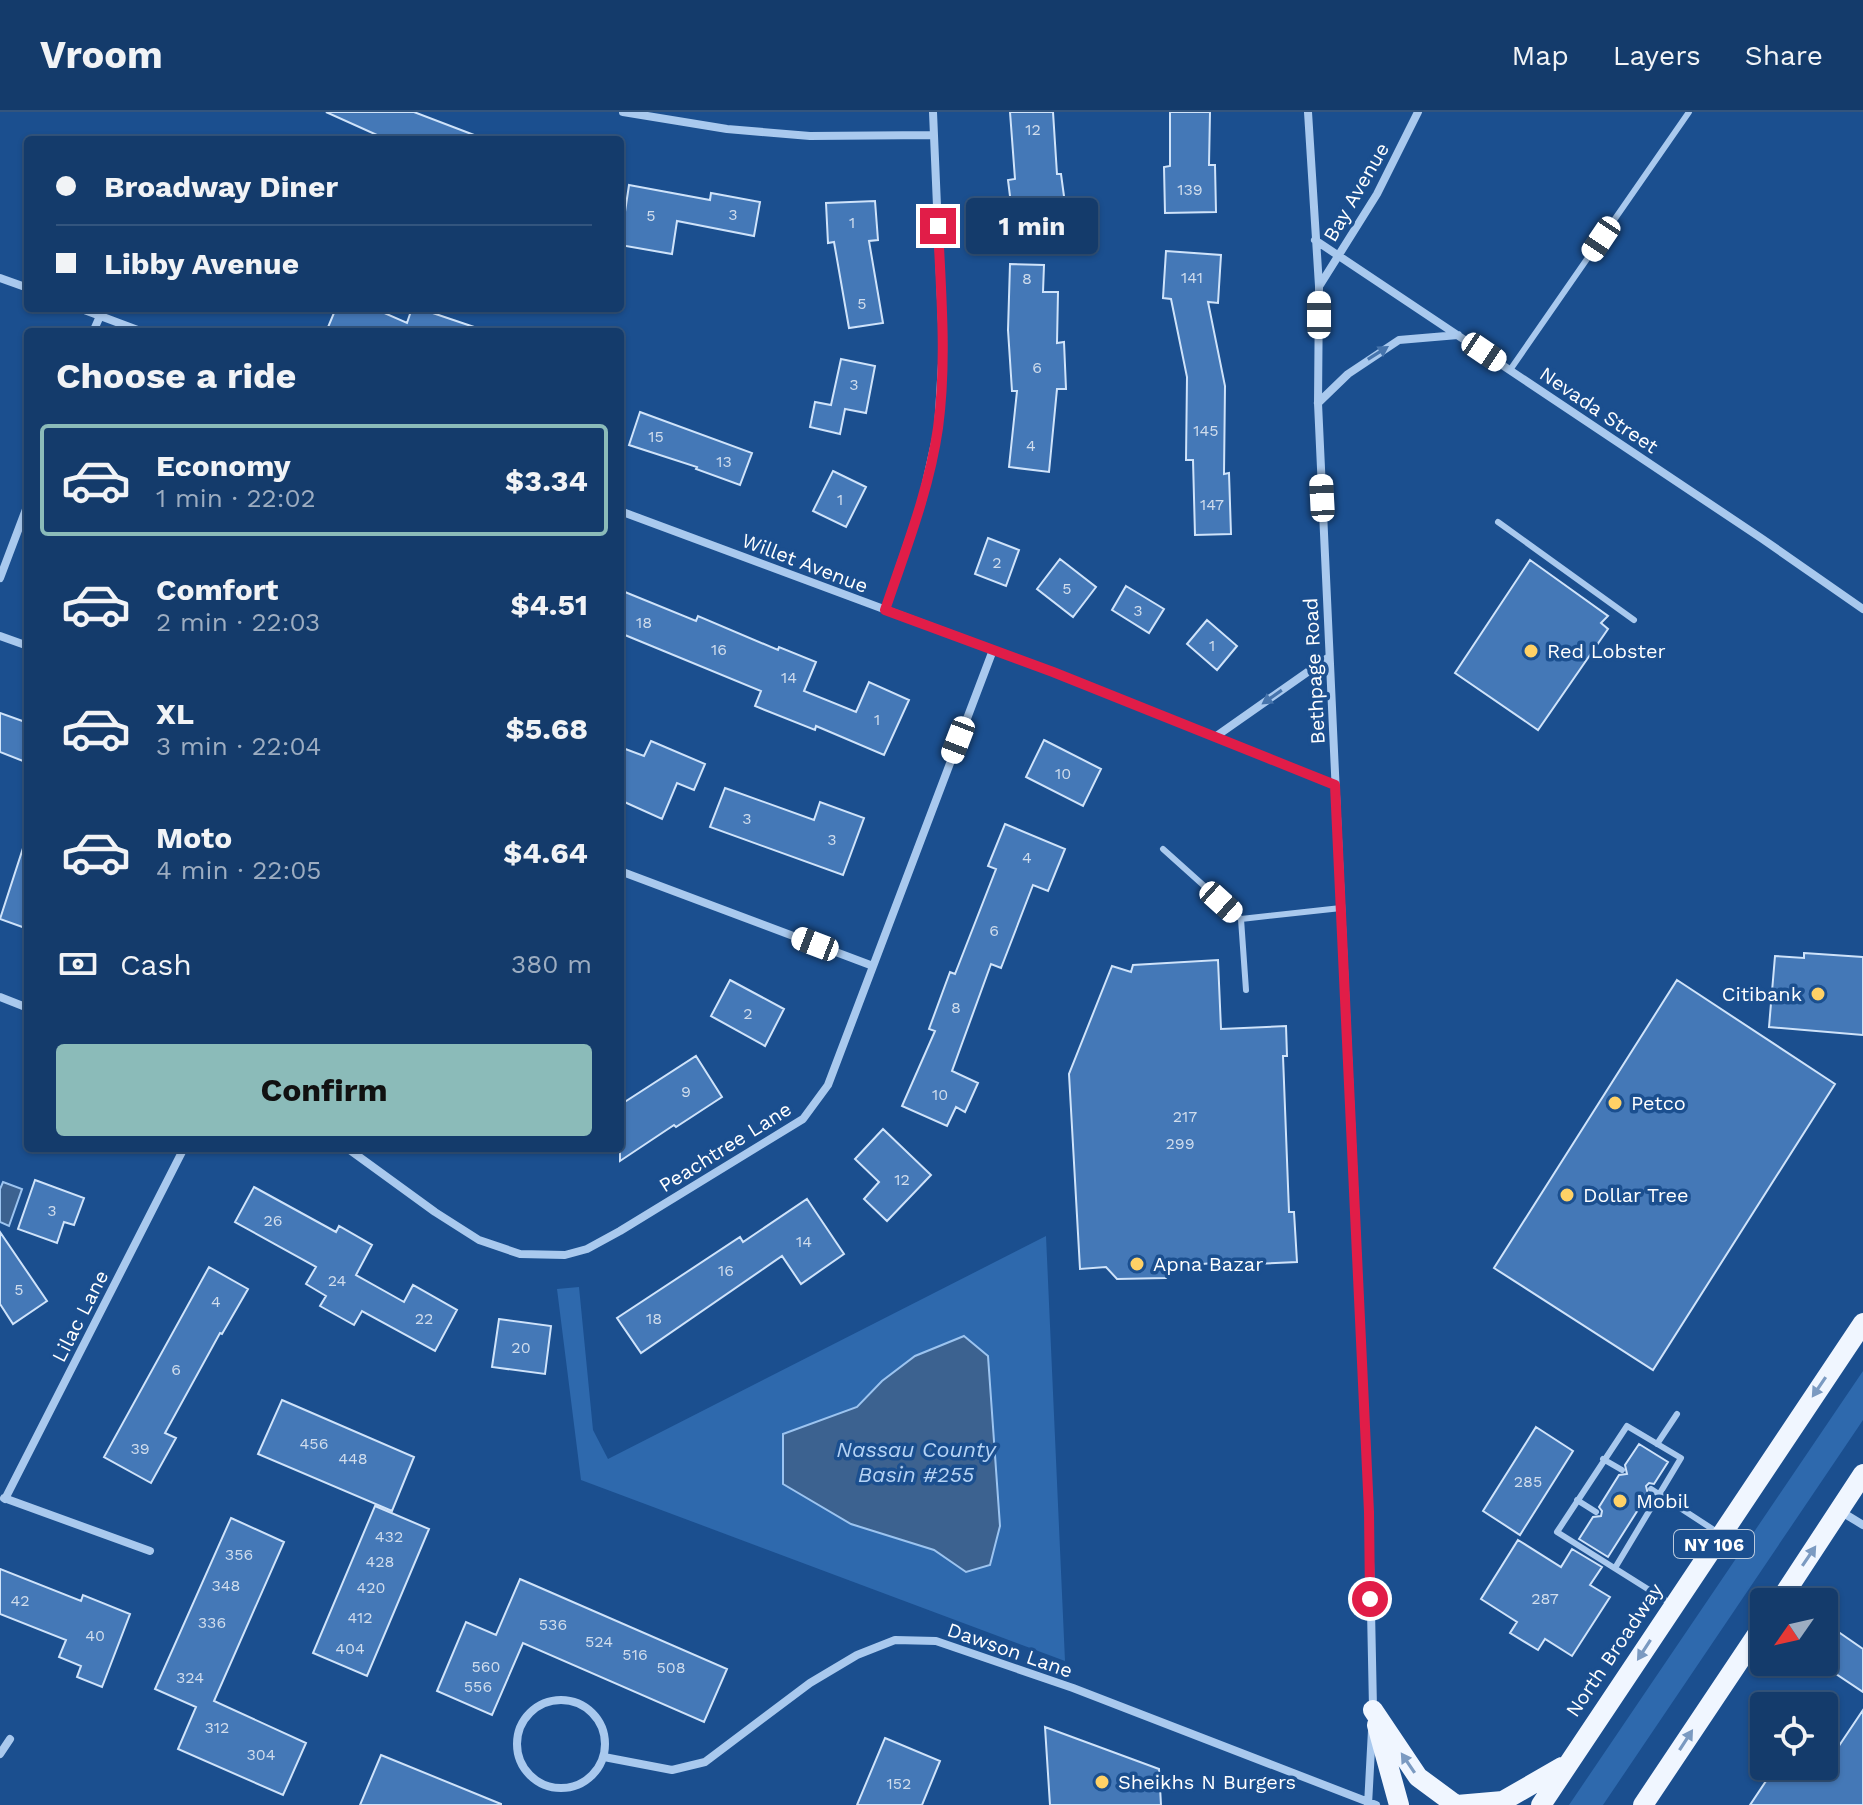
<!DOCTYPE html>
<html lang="en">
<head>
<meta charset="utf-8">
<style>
	body { margin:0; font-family:"Work Sans",sans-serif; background:#214673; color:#f1f3f6; height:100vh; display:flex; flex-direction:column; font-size:30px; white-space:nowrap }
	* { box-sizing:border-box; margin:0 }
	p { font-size:26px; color:#9dadc1 }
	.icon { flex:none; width:44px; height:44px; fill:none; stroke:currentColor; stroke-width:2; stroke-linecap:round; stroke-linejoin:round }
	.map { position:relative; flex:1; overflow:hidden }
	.drawer { position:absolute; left:24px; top:216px; width:600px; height:824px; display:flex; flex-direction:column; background:#143b6b; border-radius:8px; box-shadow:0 2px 6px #0004,0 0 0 2px #33557e }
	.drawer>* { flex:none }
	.guide { position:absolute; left:24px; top:24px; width:600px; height:176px; border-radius:8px; box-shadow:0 2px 6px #0004,0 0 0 2px #33557e; display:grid; align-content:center; height:176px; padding:0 32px; background:#143b6b }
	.needle { width:52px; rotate:236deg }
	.controls { position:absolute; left:1750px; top:1476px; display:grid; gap:16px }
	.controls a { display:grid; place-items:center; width:88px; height:88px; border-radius:8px; background:#143b6b; box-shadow:0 2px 6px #0004,0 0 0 2px #33557e; font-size:40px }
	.end { position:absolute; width:36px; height:36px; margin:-18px; border:10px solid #e11d48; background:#fff; box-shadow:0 0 0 4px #fff }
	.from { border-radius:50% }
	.bubble { position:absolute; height:56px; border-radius:8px; background:#143b6b; box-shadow:0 2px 6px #0004,0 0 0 2px #33557e; font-size:26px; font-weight:700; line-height:56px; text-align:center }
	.car { position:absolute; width:24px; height:48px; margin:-24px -12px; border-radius:10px; box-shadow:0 0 6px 2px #0007; background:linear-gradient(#fff 24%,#345 0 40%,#fff 0 76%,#345 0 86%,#fff 0) }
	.guide b { display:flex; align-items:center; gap:28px; height:76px; font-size:30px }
	.guide b+b { border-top:2px solid #33557e }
	.guide i { width:20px; height:20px; background:#f1f3f6 }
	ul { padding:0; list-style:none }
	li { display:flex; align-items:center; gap:24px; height:112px; margin:0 16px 12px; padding:0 16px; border:4px solid transparent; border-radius:8px }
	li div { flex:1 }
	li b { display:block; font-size:30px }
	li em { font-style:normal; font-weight:700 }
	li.on { border-color:#8bbbb9 }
	li>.icon { width:72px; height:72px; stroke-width:1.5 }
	h2 { padding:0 32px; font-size:36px; line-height:96px }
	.pay { display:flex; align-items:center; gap:20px; height:88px; padding:0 32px; font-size:30px }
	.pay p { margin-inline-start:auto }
	.cta { display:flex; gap:16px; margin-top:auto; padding:16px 32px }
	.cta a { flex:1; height:92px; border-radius:8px; background:#8bbbb9; color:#111; font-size:32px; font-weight:700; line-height:92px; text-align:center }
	header { display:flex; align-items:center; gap:48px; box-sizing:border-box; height:112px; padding:0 40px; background:#143b6b; border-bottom:2px solid #33557e }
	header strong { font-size:38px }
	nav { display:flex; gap:44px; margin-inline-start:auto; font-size:28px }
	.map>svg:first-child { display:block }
</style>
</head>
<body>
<header>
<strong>Vroom</strong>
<nav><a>Map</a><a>Layers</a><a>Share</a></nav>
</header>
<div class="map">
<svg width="1863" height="1693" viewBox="0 0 1863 1693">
	<rect width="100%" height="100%" fill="#1b4f8f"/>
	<!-- green -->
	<path fill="#2e69ad" d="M1046,1124L1065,1549L581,1368L557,1177L579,1175L593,1318L608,1347Z
		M1863,1259V1308L1603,1693H1569Z"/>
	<!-- water -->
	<path fill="#3c6290" stroke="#9cc4f0" stroke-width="2" d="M3,1070L22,1077L9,1114L0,1110V1077Z
		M964,1224L988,1244L1000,1414L990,1453L966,1460L934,1438L851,1412L783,1372V1322L857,1295L882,1269L915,1244Z"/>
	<!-- building -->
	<path fill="#4478b7" stroke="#cfe3fa" stroke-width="2" d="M326,0H414L482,26V28H388Z
		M1010,0H1053L1057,62H1061L1066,99L1050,101L1051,111L1014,116L1008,68L1015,67Z
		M1170,0H1210L1209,53H1215L1216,100L1165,101L1164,55L1170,54Z
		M629,73L710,88L711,81L760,90L754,124L677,109L672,142L620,133Z
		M875,89L878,128L869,129L883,211L849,216L834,130L828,131L826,91Z
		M1166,139L1221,143L1218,191L1208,190L1225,274L1224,362L1229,361L1231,422L1195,423L1193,348H1186L1187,265L1171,187L1163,186Z
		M1010,152L1044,153L1043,180H1058L1057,231L1064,230L1066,277H1057L1049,360L1009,355L1017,279H1012L1008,218Z
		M336,196H373L407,211L412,196H418L477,216L476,220H326Z
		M841,247L875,254L866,301L845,297L840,322L810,315L815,290L831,293Z
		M640,300L752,341L740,373L696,357L697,355L629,333Z
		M833,359L866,375L846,415L813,399Z
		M988,426L1019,438L1006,474L975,462Z
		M1060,447L1096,475L1073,505L1037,477Z
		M1530,448L1608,504L1601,511L1608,517L1538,618L1455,561Z
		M1126,474L1164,497L1149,521L1112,498Z
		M620,478L696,509L698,504L778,538L779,535L816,550L804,579L856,600L869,570L909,588L884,643L816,614L815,618L755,594L761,579L620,521Z
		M1207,508L1237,534L1217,558L1187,532Z
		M0,601L28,611V651L0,640Z
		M1044,628L1101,657L1083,694L1026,665Z
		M651,629L705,652L694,678L677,671L662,707L620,688V635L644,644Z
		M725,676L814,708L820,690L864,706L843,763L710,715Z
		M1005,712L1065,737L1048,779L1033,773L1001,856L991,852L952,959L978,971L965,1000L956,995L947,1014L902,994L935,919L929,917L950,860L955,862L996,757L988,754Z
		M24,733H28V817L0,807Z
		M1804,841L1863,845V923L1769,915L1775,844L1804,846Z
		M1218,848L1221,917L1286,914L1287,944H1283L1289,1100H1294L1297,1150L1254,1152L1253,1148L1176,1154L1166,1166L1117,1167L1106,1155L1080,1157L1069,962L1112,854L1131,860L1133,853Z
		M730,868L784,897L765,934L711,904Z
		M1677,868L1835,972L1653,1258L1494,1156Z
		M696,944L722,985L676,1015L674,1013L620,1049V993Z
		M883,1017L931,1063L887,1109L864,1087L879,1070L855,1047Z
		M35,1068L84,1086L74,1113L64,1110L57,1131L18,1117Z
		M254,1075L336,1120L339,1114L372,1133L356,1163L404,1190L413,1173L457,1198L435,1239L362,1199L354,1213L320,1194L326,1184L306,1172L316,1155L235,1110Z
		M807,1087L844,1142L801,1172L782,1144L641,1241L617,1206L740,1125L743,1130Z
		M0,1120L47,1189L13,1212L0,1192Z
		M209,1155L248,1177L222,1222L220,1221L165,1321L176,1326L151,1371L104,1345Z
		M499,1207L551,1214L545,1262L492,1255Z
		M282,1288L414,1345L392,1399L258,1342Z
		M1536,1315L1573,1339L1520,1423L1483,1399Z
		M1639,1332L1668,1350L1654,1372L1649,1371L1646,1374L1648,1382L1608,1445L1579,1427L1593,1405L1601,1404L1602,1399L1599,1395L1619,1363L1627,1362L1625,1353Z
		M375,1394L429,1417L367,1564L313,1541Z
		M231,1406L284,1430L214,1589L306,1631L283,1683L178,1637L196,1595L155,1577Z
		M1518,1428L1561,1455L1572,1437L1602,1455L1590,1473L1610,1485L1572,1544L1545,1527L1538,1538L1510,1521L1517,1510L1481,1487Z
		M0,1457L81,1489L83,1483L130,1502L102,1575L77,1565L81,1554L59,1545L66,1528L0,1502Z
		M520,1467L727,1557L704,1610L523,1531L492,1603L437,1579L466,1510L496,1523Z
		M1824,1510L1863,1537V1580L1824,1554Z
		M1863,1598V1693H1750L1776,1654H1796L1816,1668Z
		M1045,1615L1159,1657L1161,1693H1050Z
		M885,1626L940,1649L922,1693H857Z
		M381,1643L501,1692V1693H360Z"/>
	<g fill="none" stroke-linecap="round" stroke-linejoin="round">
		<!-- service -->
		<path stroke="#a9c9ee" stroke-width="6" d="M1510,258L1689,0
			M1498,410L1634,508
			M1163,737L1241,807
			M1246,878L1241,807L1341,796
			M1657,1332L1677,1302
			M1603,1347L1622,1358
			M1651,1377L1717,1420
			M1577,1388L1596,1400
			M1615,1456L1681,1346L1627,1314L1557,1420L1670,1491"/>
		<!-- minor -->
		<path stroke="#a9c9ee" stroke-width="8" d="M623,0L727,17L810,24L934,23
			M1308,0L1319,174L1318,291L1369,1400L1373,1596
			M1315,128L1761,426L1863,497
			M0,166L28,176
			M1320,173L1377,82L1418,0
			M79,196L143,220
			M93,220L100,204
			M1318,291L1348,262L1399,228L1458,223
			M620,399L1053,560L1335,673
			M0,466L28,392
			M885,498L922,389L938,317L943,235L933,0
			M0,524L28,534
			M1215,625L1329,545
			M620,759L873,854
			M0,885L28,896
			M347,1036L435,1100L479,1128L520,1142L565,1143L587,1137L620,1119L803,1007L828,973L993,538
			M4,1386L150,1439
			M5,1387L184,1036
			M1840,1399L1863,1413
			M517 1632a44 44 0 1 1 88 0a44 44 0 1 1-88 0Z
			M0,1642L10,1627
			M604,1645L672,1658L705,1650L810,1571L857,1543L895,1528L936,1529L1073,1576L1376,1693
			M1368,1693L1372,1618"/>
		<!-- primary -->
		<path stroke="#f0f6ff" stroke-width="20" d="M1779,1490L1863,1362
			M1373,1598L1418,1665L1456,1693
			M1377,1613L1399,1693
			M1457,1693L1503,1689L1562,1655
			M1541,1693L1863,1211
			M1643,1693L1764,1512"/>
	</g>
	<!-- one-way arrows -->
	<defs><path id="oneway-solid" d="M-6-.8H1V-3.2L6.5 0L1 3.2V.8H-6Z" transform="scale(2)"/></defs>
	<g fill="#4674ac">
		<use href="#oneway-solid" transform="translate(1378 241) rotate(-32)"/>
		<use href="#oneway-solid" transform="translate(1272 585) rotate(145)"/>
	</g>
	<g fill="#7b9ac1">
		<use href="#oneway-solid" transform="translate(1819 1275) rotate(124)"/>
		<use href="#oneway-solid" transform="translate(1809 1444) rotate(-56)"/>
		<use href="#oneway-solid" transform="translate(1644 1538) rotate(123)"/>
		<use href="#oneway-solid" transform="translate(1686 1628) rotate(-57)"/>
		<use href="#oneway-solid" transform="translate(1408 1651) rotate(-124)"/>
	</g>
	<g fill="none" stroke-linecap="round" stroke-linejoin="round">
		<!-- route -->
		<path stroke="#e11d48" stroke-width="10" d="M938,114C941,181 947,249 938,316C929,379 905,439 885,498L1053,560L1335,673L1369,1400L1370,1487"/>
	</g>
	<!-- markers -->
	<g fill="#ffd166" stroke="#1b4f8f" stroke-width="3">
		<circle cx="1531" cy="539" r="8"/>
		<circle cx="1818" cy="882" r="8"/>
		<circle cx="1615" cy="991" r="8"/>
		<circle cx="1567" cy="1083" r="8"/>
		<circle cx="1137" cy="1152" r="8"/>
		<circle cx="1620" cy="1389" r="8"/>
		<circle cx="1102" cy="1670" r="8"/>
	</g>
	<g text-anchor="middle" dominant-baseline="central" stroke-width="7" stroke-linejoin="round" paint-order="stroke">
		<!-- number labels -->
		<g font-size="16" fill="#d0dded">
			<text x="1033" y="17">12</text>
			<text x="1190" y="77">139</text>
			<text x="733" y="102">3</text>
			<text x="651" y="103">5</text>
			<text x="852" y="110">1</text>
			<text x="1192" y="165">141</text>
			<text x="1027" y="166">8</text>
			<text x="862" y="191">5</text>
			<text x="1037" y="255">6</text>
			<text x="854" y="272">3</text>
			<text x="1206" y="318">145</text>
			<text x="656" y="324">15</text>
			<text x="1031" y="333">4</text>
			<text x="724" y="349">13</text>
			<text x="840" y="387">1</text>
			<text x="1212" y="392">147</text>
			<text x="997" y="450">2</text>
			<text x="1067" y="476">5</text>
			<text x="1138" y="498">3</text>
			<text x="644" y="510">18</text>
			<text x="1212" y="533">1</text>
			<text x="719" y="537">16</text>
			<text x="789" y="565">14</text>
			<text x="877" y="607">1</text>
			<text x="1063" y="661">10</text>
			<text x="747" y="706">3</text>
			<text x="832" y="727">3</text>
			<text x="1027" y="745">4</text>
			<text x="994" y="818">6</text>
			<text x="956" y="895">8</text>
			<text x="748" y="901">2</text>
			<text x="686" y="979">9</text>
			<text x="940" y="982">10</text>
			<text x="1185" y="1004">217</text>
			<text x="1180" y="1031">299</text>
			<text x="902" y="1067">12</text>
			<text x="52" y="1098">3</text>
			<text x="273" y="1108">26</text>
			<text x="804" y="1129">14</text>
			<text x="726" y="1158">16</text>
			<text x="337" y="1168">24</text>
			<text x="19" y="1177">5</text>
			<text x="216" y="1189">4</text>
			<text x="424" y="1206">22</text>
			<text x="654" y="1206">18</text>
			<text x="521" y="1235">20</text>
			<text x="176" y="1257">6</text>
			<text x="314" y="1331">456</text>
			<text x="140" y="1336">39</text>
			<text x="353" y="1346">448</text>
			<text x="1528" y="1369">285</text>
			<text x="389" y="1424">432</text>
			<text x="239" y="1442">356</text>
			<text x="380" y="1449">428</text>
			<text x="226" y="1473">348</text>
			<text x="371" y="1475">420</text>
			<text x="1545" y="1486">287</text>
			<text x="20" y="1488">42</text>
			<text x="360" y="1505">412</text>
			<text x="212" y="1510">336</text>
			<text x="553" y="1512">536</text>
			<text x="95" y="1523">40</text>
			<text x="599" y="1529">524</text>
			<text x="350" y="1536">404</text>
			<text x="635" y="1542">516</text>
			<text x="486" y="1554">560</text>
			<text x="671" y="1555">508</text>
			<text x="190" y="1565">324</text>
			<text x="478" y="1574">556</text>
			<text x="217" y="1615">312</text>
			<text x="261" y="1642">304</text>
			<text x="899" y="1671">152</text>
		</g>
		<!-- shield labels -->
		<rect fill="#1b4f8f" stroke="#bbcadd" stroke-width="2" x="1674" y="1418" width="80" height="28" rx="6"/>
		<g font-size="18" font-weight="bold" fill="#fff">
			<text x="1714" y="1432">NY 106</text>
		</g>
		<!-- street labels -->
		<g font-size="20" fill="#fff" stroke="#1b4f8f">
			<text transform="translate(1356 80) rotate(-60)">Bay Avenue</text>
			<text transform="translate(1599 298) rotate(34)">Nevada Street</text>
			<text transform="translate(805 451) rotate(21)">Willet Avenue</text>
			<text transform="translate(1314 559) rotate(-93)">Bethpage Road</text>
			<text transform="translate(725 1035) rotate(-32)">Peachtree Lane</text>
			<text transform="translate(80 1204) rotate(-63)">Lilac Lane</text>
			<text transform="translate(1010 1538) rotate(19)">Dawson Lane</text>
			<text transform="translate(1614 1538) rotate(-56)">North Broadway</text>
		</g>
		<!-- poi labels -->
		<g font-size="20" fill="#fff" stroke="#1b4f8f" text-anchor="start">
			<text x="1547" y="539">Red Lobster</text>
			<text x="1802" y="882" text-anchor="end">Citibank</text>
			<text x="1631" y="991">Petco</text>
			<text x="1583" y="1083">Dollar Tree</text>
			<text x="1153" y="1152">Apna Bazar</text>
			<text x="1636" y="1389">Mobil</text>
			<text x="1118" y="1670">Sheikhs N Burgers</text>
		</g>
		<!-- water labels -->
		<g font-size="22" font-style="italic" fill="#b5d3f5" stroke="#1b4f8f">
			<text x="916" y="1337">Nassau County<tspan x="916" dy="25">Basin #255</tspan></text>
		</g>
	</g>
</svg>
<div class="controls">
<a><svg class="needle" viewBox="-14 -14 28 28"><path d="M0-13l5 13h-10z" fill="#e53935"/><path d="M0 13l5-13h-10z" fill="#9dadc1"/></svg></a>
<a><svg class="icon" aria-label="locate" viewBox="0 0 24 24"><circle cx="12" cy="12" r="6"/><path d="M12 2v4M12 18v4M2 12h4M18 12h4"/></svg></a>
</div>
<i class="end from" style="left:1370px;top:1487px"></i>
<i class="end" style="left:938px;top:114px"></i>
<div class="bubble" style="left:966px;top:86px;width:132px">1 min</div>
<i class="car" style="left:1601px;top:127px;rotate:214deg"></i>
<i class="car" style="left:1319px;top:203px;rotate:0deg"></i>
<i class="car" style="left:1484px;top:240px;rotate:124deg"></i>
<i class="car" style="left:1322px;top:386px;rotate:357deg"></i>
<i class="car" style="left:958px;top:628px;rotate:201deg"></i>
<i class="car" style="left:1221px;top:790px;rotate:132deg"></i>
<i class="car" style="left:815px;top:832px;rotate:291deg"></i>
<div class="guide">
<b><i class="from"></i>Broadway Diner</b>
<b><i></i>Libby Avenue</b>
</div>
<section class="drawer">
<h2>Choose a ride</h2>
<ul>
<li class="on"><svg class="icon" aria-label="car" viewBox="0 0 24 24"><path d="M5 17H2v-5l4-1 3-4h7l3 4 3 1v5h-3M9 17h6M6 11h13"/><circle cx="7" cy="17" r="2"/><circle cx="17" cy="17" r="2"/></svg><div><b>Economy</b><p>1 min · 22:02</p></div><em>$3.34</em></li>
<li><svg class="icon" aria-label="car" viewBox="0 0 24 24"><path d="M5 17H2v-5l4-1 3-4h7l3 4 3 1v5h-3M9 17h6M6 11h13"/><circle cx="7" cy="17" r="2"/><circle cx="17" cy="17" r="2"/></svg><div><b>Comfort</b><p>2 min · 22:03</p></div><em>$4.51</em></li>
<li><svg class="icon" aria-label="car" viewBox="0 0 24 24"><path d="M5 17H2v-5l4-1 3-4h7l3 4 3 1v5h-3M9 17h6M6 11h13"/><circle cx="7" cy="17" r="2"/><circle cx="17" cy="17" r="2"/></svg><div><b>XL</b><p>3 min · 22:04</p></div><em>$5.68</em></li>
<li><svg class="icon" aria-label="car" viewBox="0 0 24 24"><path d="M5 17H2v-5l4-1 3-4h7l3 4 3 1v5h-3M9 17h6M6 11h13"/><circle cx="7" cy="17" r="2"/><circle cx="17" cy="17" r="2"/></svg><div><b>Moto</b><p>4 min · 22:05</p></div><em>$4.64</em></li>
</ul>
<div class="pay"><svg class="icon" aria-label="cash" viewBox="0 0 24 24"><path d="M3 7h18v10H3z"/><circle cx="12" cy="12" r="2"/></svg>Cash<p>380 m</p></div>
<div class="cta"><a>Confirm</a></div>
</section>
</div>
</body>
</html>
